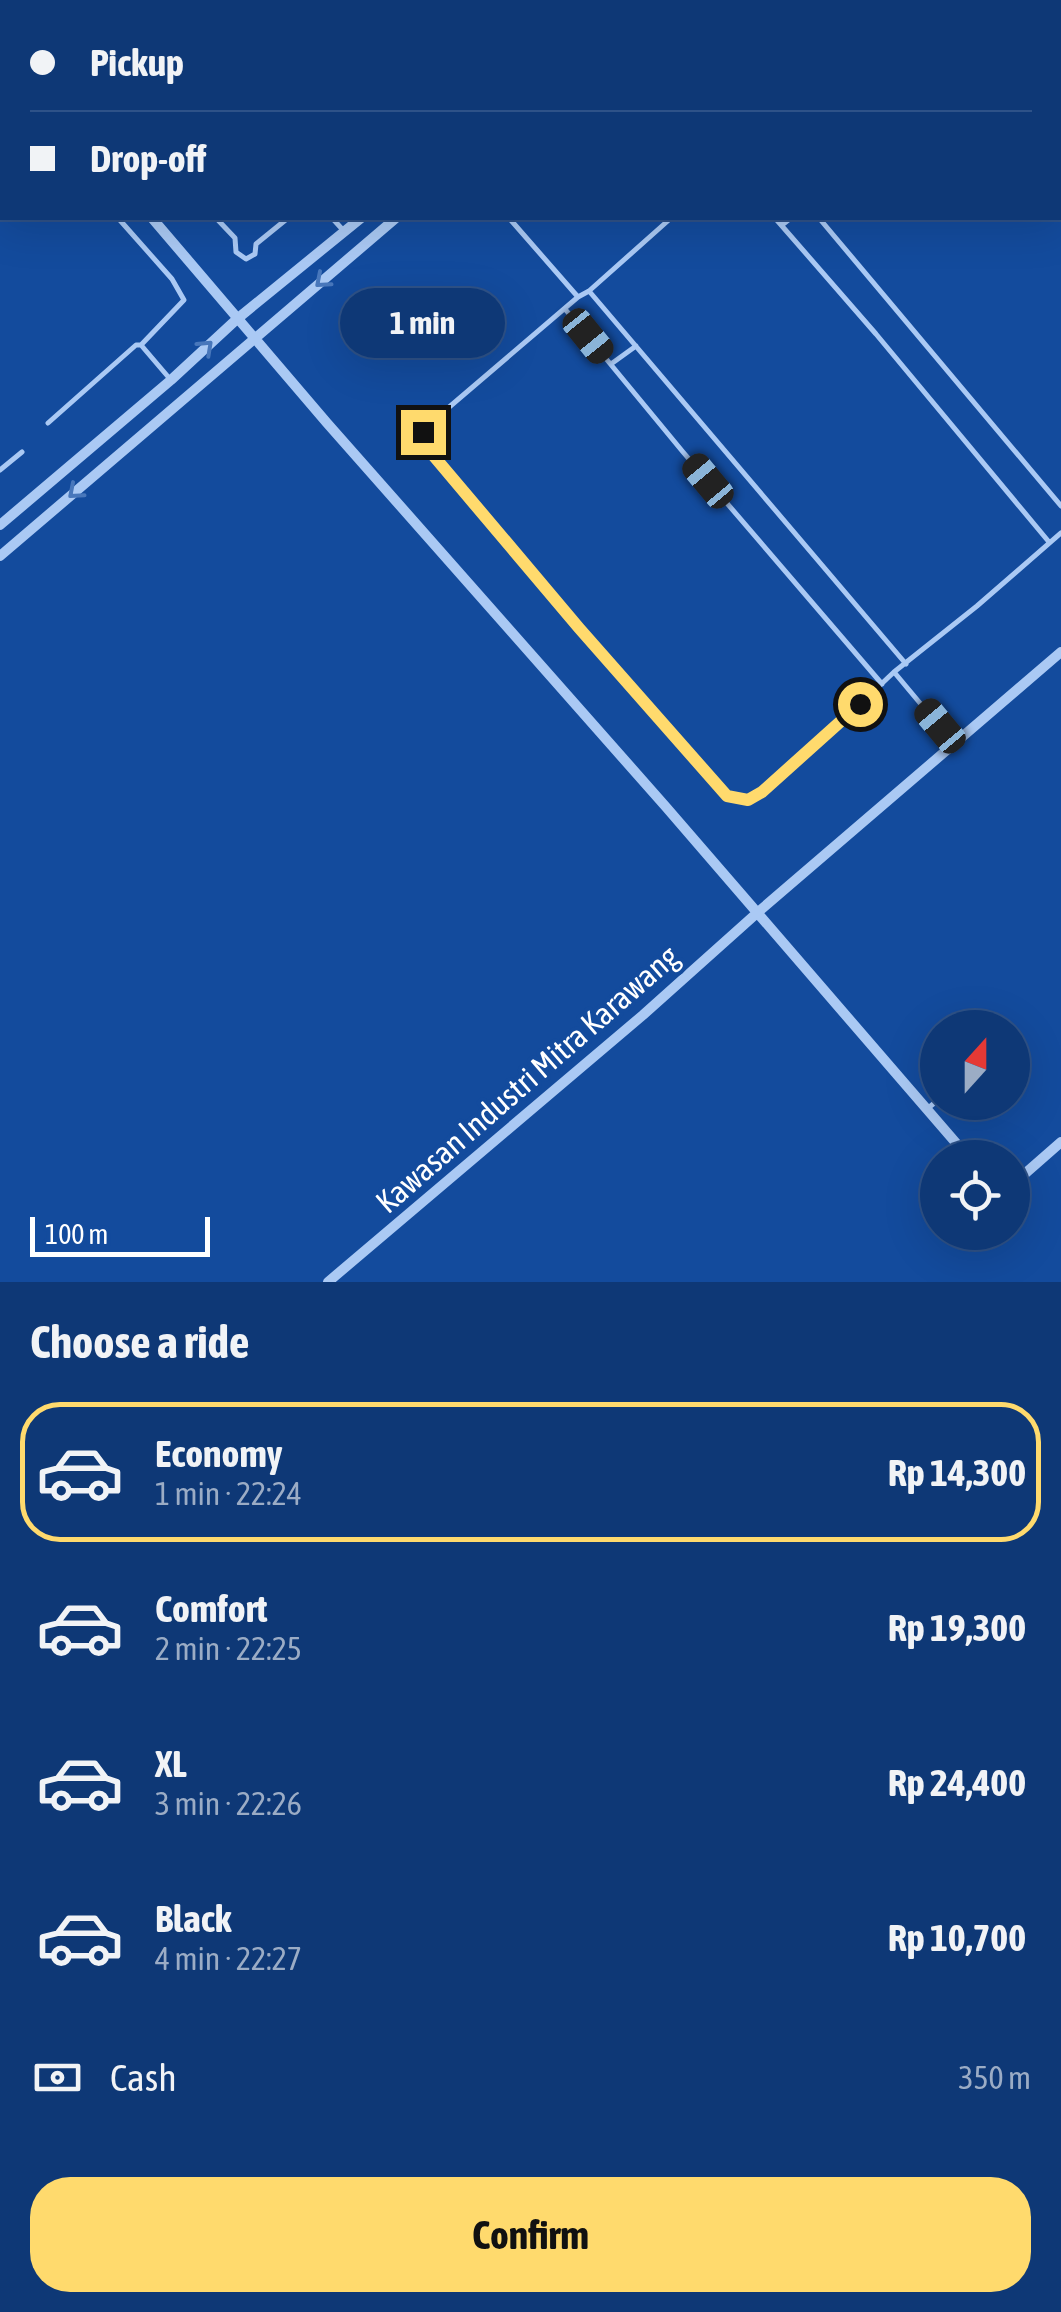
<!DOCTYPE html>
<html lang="en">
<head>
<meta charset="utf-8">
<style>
	body { margin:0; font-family:"Asap Condensed",sans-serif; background:#1c437e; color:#f1f3f6; height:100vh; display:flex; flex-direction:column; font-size:38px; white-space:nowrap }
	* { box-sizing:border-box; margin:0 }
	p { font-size:32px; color:#9bacc5 }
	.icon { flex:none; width:55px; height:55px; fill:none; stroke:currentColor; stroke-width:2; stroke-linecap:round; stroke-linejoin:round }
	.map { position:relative; height:1282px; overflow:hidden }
	.panel { display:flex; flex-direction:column; background:#0e3876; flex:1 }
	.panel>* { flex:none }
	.banner { position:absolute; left:0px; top:0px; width:1062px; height:220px; box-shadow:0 10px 40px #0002,0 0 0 2px #2e5288; display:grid; align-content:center; height:220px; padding:0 30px; background:#0e3876 }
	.needle { width:65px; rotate:21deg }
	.buttons { position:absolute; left:920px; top:1010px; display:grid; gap:20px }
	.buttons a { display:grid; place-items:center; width:110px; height:110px; border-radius:50%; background:#0e3876; box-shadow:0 10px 40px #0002,0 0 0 2px #2e5288; font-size:50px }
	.scale { position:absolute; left:30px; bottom:25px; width:180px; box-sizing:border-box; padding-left:10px; border:5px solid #fff; border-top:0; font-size:28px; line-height:35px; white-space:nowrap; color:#fff; -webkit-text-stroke:8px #134b9d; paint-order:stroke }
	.end { position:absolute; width:45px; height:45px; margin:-22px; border:12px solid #ffda6d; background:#111; box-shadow:0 0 0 5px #111 }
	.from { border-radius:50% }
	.bubble { position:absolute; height:70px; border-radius:35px; background:#0e3876; box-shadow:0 10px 40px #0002,0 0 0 2px #2e5288; font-size:32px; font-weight:700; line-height:70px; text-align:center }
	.car { position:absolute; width:30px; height:60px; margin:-30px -15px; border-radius:12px; box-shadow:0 0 8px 2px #0007; background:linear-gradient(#222 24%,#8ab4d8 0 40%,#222 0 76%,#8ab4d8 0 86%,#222 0) }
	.banner b { display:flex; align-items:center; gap:35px; height:95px; font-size:38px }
	.banner b+b { border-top:2px solid #2e5288 }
	.banner i { width:25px; height:25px; background:#f1f3f6 }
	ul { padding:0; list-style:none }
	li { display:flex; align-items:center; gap:30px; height:140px; margin:0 20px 15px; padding:0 10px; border:5px solid transparent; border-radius:40px }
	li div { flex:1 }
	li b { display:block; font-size:38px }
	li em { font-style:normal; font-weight:700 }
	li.on { border-color:#ffda6d }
	li>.icon { width:90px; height:90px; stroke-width:1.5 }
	h2 { padding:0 30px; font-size:45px; line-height:120px }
	.pay { display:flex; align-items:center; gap:25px; height:110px; padding:0 30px; font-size:38px }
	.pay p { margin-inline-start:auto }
	.primary-button { display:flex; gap:20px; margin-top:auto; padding:20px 30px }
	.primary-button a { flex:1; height:115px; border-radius:40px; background:#ffda6d; color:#111; font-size:40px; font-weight:700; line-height:115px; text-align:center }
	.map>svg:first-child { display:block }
</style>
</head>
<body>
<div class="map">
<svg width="1061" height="1282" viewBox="0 0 1061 1282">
	<rect width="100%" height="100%" fill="#134b9d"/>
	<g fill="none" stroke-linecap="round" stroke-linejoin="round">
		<!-- service -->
		<path stroke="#aac9f4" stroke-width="5" d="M640,0L642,2
			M0,83L2,86
			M1060,209L1061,210
			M118,218L172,279L184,300L141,345
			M216,218L235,238L236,252L246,259L255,254L256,244L288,218
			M332,218L343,230
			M509,218L578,297
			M671,218L589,291L578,297L427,426L422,437L427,448L579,627L727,796L749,800L762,792L818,744L894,672L977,606L1061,533
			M775,218L876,334L1049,542
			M819,218L1061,506
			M782,225L791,218
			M589,291L906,664
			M565,309L683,452L882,684
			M611,364L636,346
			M48,423L136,345H141L170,379
			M0,470L22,452
			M894,672L940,727
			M927,1109L938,1100"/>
		<!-- minor -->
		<path stroke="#aac9f4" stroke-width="10" d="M607,2L610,0
			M655,2L658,0
			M0,35L2,38
			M152,218L327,423L666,807L969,1158
			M0,525L171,380L237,319L361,218
			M0,556L396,218
			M1012,1185L1061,1142
			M328,1282L643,1015L757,913L1061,652"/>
	</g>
	<!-- one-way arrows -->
	<defs><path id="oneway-chevron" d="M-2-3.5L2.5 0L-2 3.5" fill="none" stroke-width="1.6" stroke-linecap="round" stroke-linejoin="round" transform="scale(2.5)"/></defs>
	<g stroke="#4877bb">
		<use href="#oneway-chevron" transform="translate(322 281) rotate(139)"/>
		<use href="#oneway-chevron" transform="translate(206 347) rotate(-43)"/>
		<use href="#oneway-chevron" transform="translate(75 492) rotate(139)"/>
	</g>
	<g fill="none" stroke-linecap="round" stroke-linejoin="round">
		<!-- route -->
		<path stroke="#ffda6d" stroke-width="12" d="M423,432L422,437L427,448L579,628L727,796L748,800L762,792L860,704"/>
	</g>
	<g text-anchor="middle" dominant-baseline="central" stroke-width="8" stroke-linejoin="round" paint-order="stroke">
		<!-- street labels -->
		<g font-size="32" fill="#fff" stroke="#134b9d">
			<text transform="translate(527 1079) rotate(-41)">Kawasan Industri Mitra Karawang</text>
		</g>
	</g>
</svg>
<div class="buttons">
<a><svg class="needle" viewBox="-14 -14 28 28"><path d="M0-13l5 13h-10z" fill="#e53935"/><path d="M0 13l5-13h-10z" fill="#9bacc5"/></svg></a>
<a><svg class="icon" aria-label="locate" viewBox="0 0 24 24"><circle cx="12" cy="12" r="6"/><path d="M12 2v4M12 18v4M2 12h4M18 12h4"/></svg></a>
</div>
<div class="scale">100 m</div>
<i class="end from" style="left:860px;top:704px"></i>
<i class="end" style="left:423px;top:432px"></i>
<div class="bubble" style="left:340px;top:288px;width:165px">1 min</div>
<i class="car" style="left:588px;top:336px;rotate:141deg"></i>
<i class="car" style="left:708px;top:481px;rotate:320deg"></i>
<i class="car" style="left:940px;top:726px;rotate:320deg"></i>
<div class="banner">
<b><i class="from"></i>Pickup</b>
<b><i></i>Drop-off</b>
</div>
</div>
<section class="panel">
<h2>Choose a ride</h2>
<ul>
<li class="on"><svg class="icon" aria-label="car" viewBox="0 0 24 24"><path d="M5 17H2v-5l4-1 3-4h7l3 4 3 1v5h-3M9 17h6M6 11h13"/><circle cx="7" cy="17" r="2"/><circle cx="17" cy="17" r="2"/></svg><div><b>Economy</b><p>1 min · 22:24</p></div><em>Rp 14,300</em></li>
<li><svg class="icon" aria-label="car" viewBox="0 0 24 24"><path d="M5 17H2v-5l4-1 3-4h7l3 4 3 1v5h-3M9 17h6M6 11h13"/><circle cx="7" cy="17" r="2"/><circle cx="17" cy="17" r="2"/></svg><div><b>Comfort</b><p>2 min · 22:25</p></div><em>Rp 19,300</em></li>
<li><svg class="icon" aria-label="car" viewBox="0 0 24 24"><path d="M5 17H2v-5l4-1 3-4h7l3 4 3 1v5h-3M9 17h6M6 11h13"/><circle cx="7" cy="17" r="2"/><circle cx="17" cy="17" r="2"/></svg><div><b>XL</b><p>3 min · 22:26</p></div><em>Rp 24,400</em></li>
<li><svg class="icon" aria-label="car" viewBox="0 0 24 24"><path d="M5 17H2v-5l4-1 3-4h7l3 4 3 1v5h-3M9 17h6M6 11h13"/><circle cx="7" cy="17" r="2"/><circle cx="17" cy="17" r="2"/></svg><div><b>Black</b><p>4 min · 22:27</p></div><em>Rp 10,700</em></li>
</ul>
<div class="pay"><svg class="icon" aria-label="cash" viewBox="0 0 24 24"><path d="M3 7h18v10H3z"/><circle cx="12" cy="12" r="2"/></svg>Cash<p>350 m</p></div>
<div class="primary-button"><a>Confirm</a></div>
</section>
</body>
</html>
